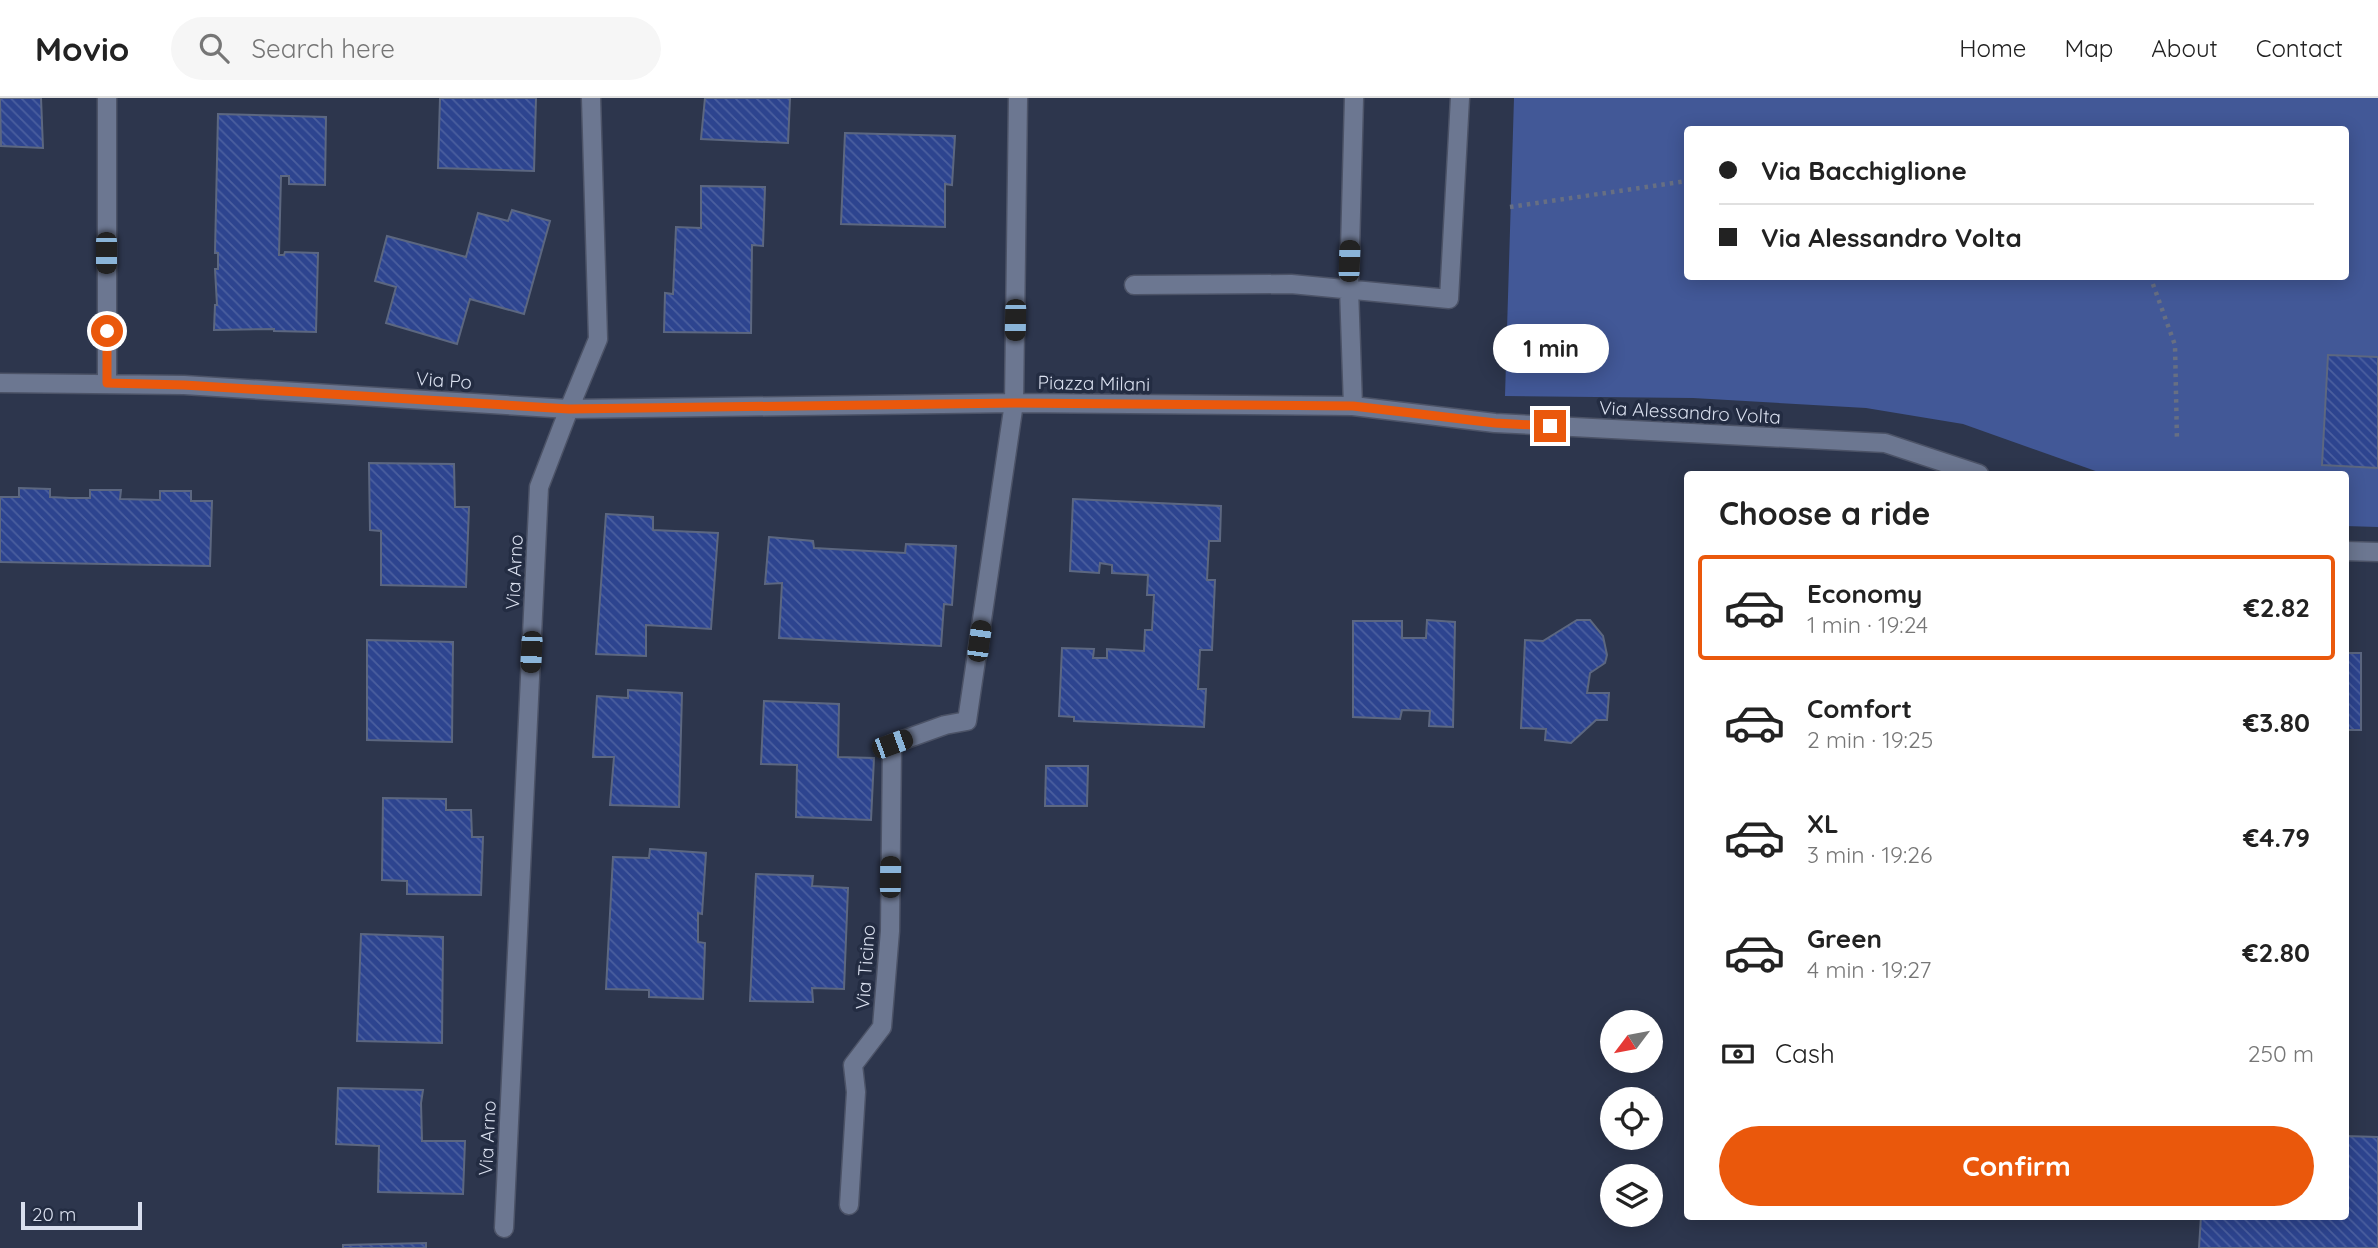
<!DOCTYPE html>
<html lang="en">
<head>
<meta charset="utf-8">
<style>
	body { margin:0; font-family:Quicksand,sans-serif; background:#f6f6f6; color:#222; height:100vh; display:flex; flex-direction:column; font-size:26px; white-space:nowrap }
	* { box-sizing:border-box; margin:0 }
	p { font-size:23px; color:#767676 }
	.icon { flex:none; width:38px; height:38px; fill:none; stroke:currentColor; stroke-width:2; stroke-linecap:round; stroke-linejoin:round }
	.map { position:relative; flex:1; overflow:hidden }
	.side { position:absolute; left:1684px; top:373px; width:665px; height:749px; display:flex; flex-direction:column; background:#fff; border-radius:7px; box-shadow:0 4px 18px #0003 }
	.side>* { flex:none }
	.guide { position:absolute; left:1684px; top:28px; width:665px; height:154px; border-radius:7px; box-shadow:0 4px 18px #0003; display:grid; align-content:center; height:154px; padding:0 35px; background:#fff }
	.needle { width:46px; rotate:238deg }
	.controls { position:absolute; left:1600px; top:912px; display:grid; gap:14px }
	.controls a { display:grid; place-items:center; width:63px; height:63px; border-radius:50%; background:#fff; box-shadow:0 4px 18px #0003; font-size:35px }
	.scale { position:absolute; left:21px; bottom:18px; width:121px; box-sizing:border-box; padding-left:7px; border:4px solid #d9dfee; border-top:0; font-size:19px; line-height:24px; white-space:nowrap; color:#d9dfee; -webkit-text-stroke:5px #232c42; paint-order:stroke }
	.end { position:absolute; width:32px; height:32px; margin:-16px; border:9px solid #ea580c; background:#fff; box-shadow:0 0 0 4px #fff }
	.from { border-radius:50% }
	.bubble { position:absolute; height:49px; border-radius:24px; background:#fff; box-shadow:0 4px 18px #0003; font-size:23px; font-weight:800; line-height:49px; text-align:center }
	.car { position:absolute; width:21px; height:42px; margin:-21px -10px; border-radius:9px; box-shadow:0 0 5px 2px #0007; background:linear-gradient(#222 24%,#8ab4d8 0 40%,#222 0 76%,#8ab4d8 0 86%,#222 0) }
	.guide b { display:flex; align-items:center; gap:24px; height:66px; font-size:26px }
	.guide b+b { border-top:2px solid #e0e0e0 }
	.guide i { width:18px; height:18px; background:#222 }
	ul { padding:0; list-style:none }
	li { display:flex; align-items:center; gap:21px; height:105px; margin:0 14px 10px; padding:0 21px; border:4px solid transparent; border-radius:7px }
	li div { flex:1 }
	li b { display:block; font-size:26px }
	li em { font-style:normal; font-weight:800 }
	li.active { border-color:#ea580c }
	li>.icon { width:63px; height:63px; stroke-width:1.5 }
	h2 { padding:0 35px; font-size:32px; line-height:84px }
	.pay { display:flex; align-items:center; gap:18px; height:77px; padding:0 35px; font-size:26px }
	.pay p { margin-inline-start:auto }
	.action { display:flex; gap:14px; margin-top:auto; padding:14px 35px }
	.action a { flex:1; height:80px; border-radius:42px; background:#ea580c; color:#fff; font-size:28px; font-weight:800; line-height:80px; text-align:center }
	header { display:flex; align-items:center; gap:42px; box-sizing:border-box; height:98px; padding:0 35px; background:#fff; border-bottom:2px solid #e0e0e0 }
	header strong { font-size:33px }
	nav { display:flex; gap:38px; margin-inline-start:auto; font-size:24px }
	.search { width:490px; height:63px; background:#f6f6f6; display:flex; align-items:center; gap:18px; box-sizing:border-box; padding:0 24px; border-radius:38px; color:#767676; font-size:26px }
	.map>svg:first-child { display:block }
</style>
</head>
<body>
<header>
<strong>Movio</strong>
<div class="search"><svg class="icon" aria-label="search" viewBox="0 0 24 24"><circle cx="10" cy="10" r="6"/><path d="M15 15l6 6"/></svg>Search here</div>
<nav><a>Home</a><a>Map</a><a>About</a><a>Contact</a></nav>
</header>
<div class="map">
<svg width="2378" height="1150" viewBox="0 0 2378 1150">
	<defs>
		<pattern id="building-back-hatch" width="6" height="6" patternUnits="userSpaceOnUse" patternTransform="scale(1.75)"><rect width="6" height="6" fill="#2d448f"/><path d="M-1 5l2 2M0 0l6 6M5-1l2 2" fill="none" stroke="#4b5f9f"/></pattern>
	</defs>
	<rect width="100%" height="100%" fill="#2d364d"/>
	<!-- green -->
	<path fill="#425897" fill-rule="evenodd" d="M1514,0H2378V429L2345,428V376H2104L1963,326L1866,310L1693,300L1505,298ZM1687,32H2345V178H1687Z"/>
	<!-- building -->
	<path fill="url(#building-back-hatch)" stroke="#5c6780" stroke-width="2" d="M0,0H41L43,50L1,48Z
		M440,0H536L534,73L438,70Z
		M705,0H790L788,45L701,41Z
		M218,16L326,19L325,87L289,86V78H281L279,157H284L285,154L318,155L316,234L274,233V231L214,232L215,207H217L215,171H218V155H215Z
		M845,35L955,38L952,87L945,86V129L841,126Z
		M701,88L765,89L763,148L752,147L751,235L664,234L665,195L673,196L676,129L701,130Z
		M512,112L550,123L524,216L470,201L457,246L386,225L396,189L375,183L387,138L466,159L478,115L508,123Z
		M2328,257L2378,259V370L2322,367Z
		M369,365L454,366L455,409H469L466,489L381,487V433L370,432Z
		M19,390L50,391V399L70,400H90V392H121L120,401L160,402V393H191V403H212L210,468L0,464V399H19Z
		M1073,401L1221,408L1220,443H1209L1207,482H1215L1212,552H1200L1198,591H1206L1204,629L1074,623V619L1059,618L1062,550L1094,551L1093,560H1107V551L1144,553L1145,532H1152L1154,497H1147L1148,477L1112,475V467L1100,465L1099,475L1070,473Z
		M606,416L653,419V432L718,435L711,531L646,527V558L596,556Z
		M769,439L813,443L814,450L905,455L906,446L956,448L952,507L944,506L941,548L779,540L782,485L765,486Z
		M1427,522L1455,524L1453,629L1429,628L1430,613L1402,612L1400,621L1353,619V523H1402V540H1426Z
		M1577,522H1590L1603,538L1607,557L1605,565L1590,575L1587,595H1609L1607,622H1596L1571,645L1545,642L1546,631L1521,630L1525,542L1543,543Z
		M367,542L453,544L452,644L367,642Z
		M2345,555H2361V632H2345Z
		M628,592L682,595L679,709L610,707L614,659H593L597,598L628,600Z
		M764,603L839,606L838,659L874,660L871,722L796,719L797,667L761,666Z
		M1046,668H1088L1087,708H1045Z
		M383,700L446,701V712H471L472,739H483L481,797L407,796V783L382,782Z
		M650,751L706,755L702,816L698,815V844L705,845L703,901L649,899V892L606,891L613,759L649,760Z
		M756,776L813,778L812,788L848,790L844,891L812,890L813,904L750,903Z
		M361,836L443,839L442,945L357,943Z
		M338,990L423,992L421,1005L422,1043H465L463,1096L378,1094L379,1048L336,1046Z
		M2345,1038L2378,1039V1150H2199L2201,1118H2345Z
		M426,1145V1150H343V1147Z"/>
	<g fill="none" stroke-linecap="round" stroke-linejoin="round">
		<!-- minor casing -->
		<g stroke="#4c5367" stroke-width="21">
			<path id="minor" d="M107,0V285
				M1134,187L1291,186L1449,201L1460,0
				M0,285L184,287L569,311L598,241L591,0
				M1353,308L1349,190L1354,0
				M2345,453L2378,454
				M849,1107L856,994L853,967L882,929L890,833L892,646L945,627L967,623L1014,305L1018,0
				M504,1130L539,389L569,311L1014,305L1353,308L1495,325L1885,345L1979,376"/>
		</g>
		<!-- path -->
		<path stroke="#676f83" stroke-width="4.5" stroke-dasharray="3.5 5" stroke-linecap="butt" d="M1510,109L1687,83
			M2150,178L2175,247L2177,343"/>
		<!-- minor -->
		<use href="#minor" stroke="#6c7791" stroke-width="18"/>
	</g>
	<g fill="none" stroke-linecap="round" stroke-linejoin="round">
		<!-- route -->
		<path stroke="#ea580c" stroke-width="9" d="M107,233V285L184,287L569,311L1014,305L1353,308L1495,325L1550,328"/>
	</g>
	<g text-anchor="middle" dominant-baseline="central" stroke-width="7" stroke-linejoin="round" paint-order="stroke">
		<!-- street labels -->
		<g font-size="19" fill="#d9dfee" stroke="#232c42">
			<text transform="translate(444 282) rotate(4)">Via Po</text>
			<text transform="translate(1094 285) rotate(1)">Piazza Milani</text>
			<text transform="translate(1690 314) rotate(3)">Via Alessandro Volta</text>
			<text transform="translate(514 474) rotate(-87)">Via Arno</text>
			<text transform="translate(865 869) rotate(-86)">Via Ticino</text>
			<text transform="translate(487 1040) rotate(-87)">Via Arno</text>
		</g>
	</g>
</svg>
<div class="controls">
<a><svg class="needle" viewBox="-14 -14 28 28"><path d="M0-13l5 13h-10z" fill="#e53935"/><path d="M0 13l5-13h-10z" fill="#767676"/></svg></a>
<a><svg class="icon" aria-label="locate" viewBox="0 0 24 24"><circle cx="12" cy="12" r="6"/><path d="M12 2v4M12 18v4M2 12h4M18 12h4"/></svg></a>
<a><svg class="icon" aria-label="layers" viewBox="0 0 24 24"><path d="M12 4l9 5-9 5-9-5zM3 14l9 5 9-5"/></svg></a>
</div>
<div class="scale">20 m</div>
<i class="end from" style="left:107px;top:233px"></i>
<i class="end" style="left:1550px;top:328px"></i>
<div class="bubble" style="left:1493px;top:226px;width:116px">1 min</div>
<i class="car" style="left:106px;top:155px;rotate:180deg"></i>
<i class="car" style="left:1349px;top:163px;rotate:2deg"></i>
<i class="car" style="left:1015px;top:222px;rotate:181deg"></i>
<i class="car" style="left:979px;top:543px;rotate:8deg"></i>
<i class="car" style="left:531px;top:554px;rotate:183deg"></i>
<i class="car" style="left:892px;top:646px;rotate:70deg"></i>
<i class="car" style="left:890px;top:779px;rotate:1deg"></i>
<div class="guide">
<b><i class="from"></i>Via Bacchiglione</b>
<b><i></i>Via Alessandro Volta</b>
</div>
<section class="side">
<h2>Choose a ride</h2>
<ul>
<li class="active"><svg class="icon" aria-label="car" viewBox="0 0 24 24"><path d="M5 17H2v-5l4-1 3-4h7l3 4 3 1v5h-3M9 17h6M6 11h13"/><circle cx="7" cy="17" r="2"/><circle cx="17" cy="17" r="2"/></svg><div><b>Economy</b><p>1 min · 19:24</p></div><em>€2.82</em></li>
<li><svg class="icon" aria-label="car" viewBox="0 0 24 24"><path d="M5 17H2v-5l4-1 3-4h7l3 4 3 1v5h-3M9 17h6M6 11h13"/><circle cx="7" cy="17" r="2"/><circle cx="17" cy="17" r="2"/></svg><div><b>Comfort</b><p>2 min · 19:25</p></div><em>€3.80</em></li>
<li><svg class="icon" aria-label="car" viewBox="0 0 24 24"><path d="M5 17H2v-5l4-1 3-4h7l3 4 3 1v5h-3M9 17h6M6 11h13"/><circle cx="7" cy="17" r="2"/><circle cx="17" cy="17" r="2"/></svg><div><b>XL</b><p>3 min · 19:26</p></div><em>€4.79</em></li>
<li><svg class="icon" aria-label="car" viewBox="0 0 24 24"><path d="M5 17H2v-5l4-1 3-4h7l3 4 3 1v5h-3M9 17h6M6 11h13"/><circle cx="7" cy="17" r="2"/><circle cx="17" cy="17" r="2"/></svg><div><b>Green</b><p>4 min · 19:27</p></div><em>€2.80</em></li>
</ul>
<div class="pay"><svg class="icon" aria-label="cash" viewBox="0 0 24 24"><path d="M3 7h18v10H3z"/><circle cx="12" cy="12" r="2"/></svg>Cash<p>250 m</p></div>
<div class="action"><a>Confirm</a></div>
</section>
</div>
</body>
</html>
